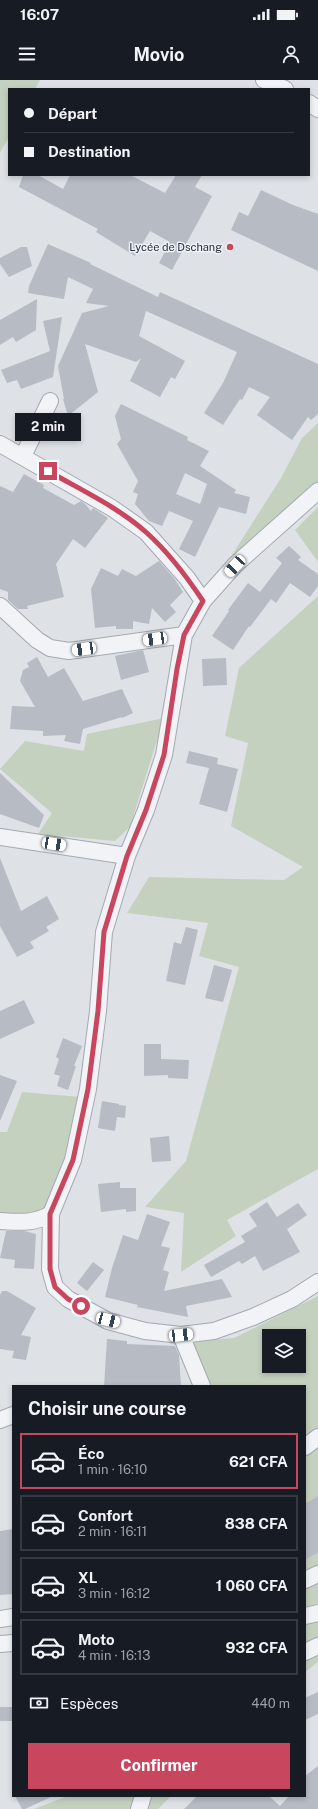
<!DOCTYPE html>
<html lang="fr">
<head>
<meta charset="utf-8">
<style>
	body { margin:0; font-family:"Public Sans",sans-serif; background:#20242c; color:#f1f3f6; height:100vh; display:flex; flex-direction:column; font-size:15px; white-space:nowrap }
	* { box-sizing:border-box; margin:0 }
	p { font-size:13px; color:#9ea1a6 }
	.icon { flex:none; width:22px; height:22px; fill:none; stroke:currentColor; stroke-width:2; stroke-linecap:round; stroke-linejoin:round }
	.map { position:relative; flex:1; overflow:hidden }
	.sheet { position:absolute; left:12px; top:1305px; width:294px; height:412px; display:flex; flex-direction:column; background:#171b24; border-radius:0px; box-shadow:0 2px 6px #0003 }
	.sheet>* { flex:none }
	.hud { position:absolute; left:8px; top:8px; width:302px; height:88px; border-radius:0px; box-shadow:0 2px 6px #0003; display:grid; align-content:center; height:88px; padding:0 16px; background:#171b24 }
	.buttons { position:absolute; left:262px; top:1249px; display:grid; gap:8px }
	.buttons a { display:grid; place-items:center; width:44px; height:44px; border-radius:0px; background:#171b24; box-shadow:0 2px 6px #0003; font-size:20px }
	.end { position:absolute; width:18px; height:18px; margin:-9px; border:5px solid #c9465f; background:#fff; box-shadow:0 0 0 2px #fff }
	.from { border-radius:50% }
	.bubble { position:absolute; height:28px; border-radius:0px; background:#171b24; box-shadow:0 2px 6px #0003; font-size:13px; font-weight:700; line-height:28px; text-align:center }
	.car { position:absolute; width:12px; height:24px; margin:-12px -6px; border-radius:5px; box-shadow:0 0 3px 1px #0007; background:linear-gradient(#fff 24%,#345 0 40%,#fff 0 76%,#345 0 86%,#fff 0) }
	.hud b { display:flex; align-items:center; gap:14px; height:38px; font-size:15px }
	.hud b+b { border-top:1px solid #363941 }
	.hud i { width:10px; height:10px; background:#f1f3f6 }
	ul { padding:0; list-style:none }
	li { display:flex; align-items:center; gap:12px; height:56px; margin:0 8px 6px; padding:0 8px; border:2px solid #363941; border-radius:0px }
	li div { flex:1 }
	li b { display:block; font-size:15px }
	li em { font-style:normal; font-weight:700 }
	li.active { border-color:#c9465f }
	li>.icon { width:36px; height:36px; stroke-width:1.5 }
	h2 { padding:0 16px; font-size:18px; line-height:48px }
	.pay { display:flex; align-items:center; gap:10px; height:44px; padding:0 16px; font-size:15px }
	.pay p { margin-inline-start:auto }
	.action { display:flex; gap:8px; margin-top:auto; padding:8px 16px }
	.action a { flex:1; height:46px; border-radius:0px; background:#c9465f; color:#fff; font-size:16px; font-weight:700; line-height:46px; text-align:center }
	.status { display:flex; justify-content:space-between; align-items:center; height:28px; padding:0 20px; background:#171b24; direction:ltr }
	.status svg { height:11px; fill:currentColor }
	header { display:flex; justify-content:space-between; align-items:center; height:52px; padding:0 16px; background:#171b24; font-size:18px; font-weight:700 }
	.map>svg:first-child { display:block }
</style>
</head>
<body>
<div class="status"><b>16:07</b><svg viewBox="0 0 49 12"><path d="M0 12V9h3v3zM5 12V6h3v6zM10 12V3h3v9zM15 12V0h3v12zM26 1h20v11H26zM47 4h2v5h-2z"/></svg></div>
<header><svg class="icon" aria-label="menu" viewBox="0 0 24 24"><path d="M4 6h16M4 12h16M4 18h16"/></svg>Movio<svg class="icon" aria-label="person" viewBox="0 0 24 24"><circle cx="12" cy="8" r="4"/><path d="M4 21q1-7 8-7t8 7"/></svg></header>
<div class="map">
<svg width="318" height="1729" viewBox="0 0 318 1729">
	<rect width="100%" height="100%" fill="#dee2e7"/>
	<!-- green -->
	<path fill="#c5d1bf" fill-rule="evenodd" d="M0,0H40L35,9H9V57L0,73Z
		M318,343V404L230,478L281,398L302,358Z
		M318,427V482L295,450Z
		M318,516V1089L227,1140L236,1156L181,1192L184,1133L145,1127L186,1081L239,887L199,876L208,843L127,833L149,797L284,800L303,787L231,746L248,663L225,656L239,588Z
		M164,638L130,747L115,761L38,754L52,733L0,689L25,661L84,671L87,654Z
		M22,1012L80,1017L60,1104L44,1131L0,1135V1052H7Z
		M318,1216V1523L305,1527V1306H196L180,1262L234,1258ZM269,1256H299V1286H269Z
		M318,1541V1582L305,1592V1542Z
		M68,1716H171L158,1729H34Z"/>
	<!-- building -->
	<path fill="#b6bbc4" fill-rule="evenodd" d="M23,95H38L63,109L70,95H130L165,113L176,95H202L195,107L212,116L172,190L159,183L170,162L150,151L135,176L96,152L98,149L19,107Z
		M261,110L293,125L318,134V191L231,150L239,132L248,136Z
		M48,164L91,183L90,184L158,217L160,212L318,284V334L311,340L308,337L292,360L257,335L270,317L249,307L242,320L240,319L223,345L204,333L223,303L237,272L146,231L139,256L185,281L175,299L171,297L160,317L130,301L141,278L136,282L85,264L98,312L68,336L63,319H64L58,286L82,233L109,226L86,223L93,209L68,197L64,219L28,213L29,206Z
		M21,167H27L32,186L9,197L0,184V178Z
		M37,219L36,250L16,262L13,257L0,265V240Z
		M62,237L53,297L21,309L17,300L7,303L1,290L50,271L43,241Z
		M121,324L188,357L187,360L209,371L200,386L236,410L234,413L250,417L246,434L219,427L195,477L179,469L193,441L169,431L162,446L149,441L135,424L138,414L133,412L138,401L117,364L121,359L115,336ZM185,393L207,404L200,424L176,414Z
		M24,394L44,405L43,408L74,425L81,421L85,424L91,431L93,428L108,438L85,468L73,459L56,484L64,517L27,526L28,529H18L8,520V512L0,509V406L13,412Z
		M289,466L301,477L298,480L318,494V506L310,517L290,503L276,523L271,519L250,547L249,546L233,570L212,556L229,531L228,530L248,503L260,512L282,483L276,478Z
		M159,481L174,498L183,512L170,525L176,532L165,542L152,528L149,544L133,541V549H116V546L95,548L91,509L101,488L118,496L122,489L136,496Z
		M143,570L149,592L121,600L115,576Z
		M37,577L48,597L64,588L83,621L122,609L133,633L122,638V637L83,649L80,664L64,661L66,655L43,656V651L10,649L12,626L35,627L20,601L23,590L29,587L27,583Z
		M226,578L227,605L203,606L202,579Z
		M189,671L218,678L217,684L238,689L227,732L199,724L209,688L186,683Z
		M0,693L44,735L39,748L0,734Z
		M0,778L21,831L47,816L59,839L46,847L49,851L30,862L34,868L17,877L0,846Z
		M186,847L198,850L185,905L166,901L174,862L181,864Z
		M214,885L232,890L223,922L205,918Z
		M24,920L35,943L0,959V931Z
		M63,958L82,966L74,986H76L68,1010L57,1006L60,996L54,994L59,979L56,977Z
		M144,964H161V979L189,980L188,999L168,998V995L144,996Z
		M0,995L17,1001L0,1041Z
		M102,1021L119,1024V1025L126,1026L125,1038L117,1037L115,1051L98,1048Z
		M169,1056L171,1081L152,1082L150,1058Z
		M120,1102V1108H136V1131L126,1132V1129L101,1132L98,1104Z
		M267,1122L277,1137L298,1123L307,1135L287,1149L300,1172L263,1191L255,1176L242,1184L239,1181L211,1197L204,1185L245,1162L241,1156L257,1146L249,1134Z
		M147,1134L170,1142L161,1166L170,1168L163,1190L169,1192L164,1211L222,1199L232,1217L186,1226L188,1237L137,1227L138,1225L105,1217L112,1188L123,1155L138,1160Z
		M6,1151H24L36,1154L34,1189L14,1188L15,1180L0,1178Z
		M93,1182L104,1190L87,1211L77,1203Z
		M2,1211H7L36,1228L21,1255L31,1257L26,1280L12,1278L14,1271L0,1269V1215Z
		M107,1259L127,1261V1264L175,1266L179,1275L181,1306H104Z
		M318,1416V1472L305,1480V1424Z
		M13,1449V1514L0,1515V1451Z
		M318,1612V1634L305,1640V1618Z
		M0,1627H13V1641H0Z
		M318,1686V1729H184L197,1716H269L280,1726L289,1716H305V1696Z
		M15,1716H53L25,1729H22Z"/>
	<g fill="none" stroke-linecap="round" stroke-linejoin="round">
		<!-- minor casing -->
		<g stroke="#a4a9b1" stroke-width="18">
			<path id="minor" d="M264,0L285,9
				M309,23L318,29
				M0,364L112,428L146,452L187,498L203,521
				M23,376L50,321
				M318,411L235,485L203,521L184,555L164,675L146,730L127,776L104,852L98,931L88,1009L73,1080L51,1134L50,1189L55,1207L68,1219L108,1241L145,1251L181,1255L214,1251L253,1237L292,1219L318,1202
				M0,526L37,560L50,568L69,571L184,555
				M0,757L127,776
				M0,1141C18,1142 34,1144 51,1134
				M181,1255L202,1306
				M0,1340L13,1335
				M305,1367L318,1357
				M305,1500L318,1494
				M305,1536L318,1533
				M0,1539L13,1537
				M0,1564L13,1563
				M305,1572L318,1566
				M139,1729L143,1716"/>
		</g>
		<!-- minor -->
		<use href="#minor" stroke="#f1f3f6" stroke-width="16"/>
	</g>
	<g fill="none" stroke-linecap="round" stroke-linejoin="round">
		<!-- route -->
		<path stroke="#c9465f" stroke-width="5" d="M48,391C81,410 118,427 147,453C168,472 187,497 203,521L184,555L177,589L164,675L146,730L127,776L104,852L98,931L88,1009L73,1080L50,1134V1189L55,1207L68,1219L81,1226"/>
	</g>
	<!-- markers -->
	<circle fill="#c9465f" stroke="#edf1f5" stroke-width="1.5" cx="230" cy="167" r="4"/>
	<g text-anchor="middle" dominant-baseline="central" stroke-width="3" stroke-linejoin="round" paint-order="stroke">
		<!-- poi labels -->
		<g font-size="11" fill="#28313d" stroke="#edf1f5" text-anchor="end">
			<text x="222" y="167">Lycée de Dschang</text>
		</g>
	</g>
</svg>
<div class="buttons">
<a><svg class="icon" aria-label="layers" viewBox="0 0 24 24"><path d="M12 4l9 5-9 5-9-5zM3 14l9 5 9-5"/></svg></a>
</div>
<i class="end from" style="left:81px;top:1226px"></i>
<i class="end" style="left:48px;top:391px"></i>
<div class="bubble" style="left:15px;top:333px;width:66px">2 min</div>
<i class="car" style="left:235px;top:486px;rotate:223deg"></i>
<i class="car" style="left:155px;top:559px;rotate:262deg"></i>
<i class="car" style="left:84px;top:569px;rotate:262deg"></i>
<i class="car" style="left:54px;top:764px;rotate:99deg"></i>
<i class="car" style="left:108px;top:1240px;rotate:105deg"></i>
<i class="car" style="left:181px;top:1255px;rotate:84deg"></i>
<div class="hud">
<b><i class="from"></i>Départ</b>
<b><i></i>Destination</b>
</div>
<section class="sheet">
<h2>Choisir une course</h2>
<ul>
<li class="active"><svg class="icon" aria-label="car" viewBox="0 0 24 24"><path d="M5 17H2v-5l4-1 3-4h7l3 4 3 1v5h-3M9 17h6M6 11h13"/><circle cx="7" cy="17" r="2"/><circle cx="17" cy="17" r="2"/></svg><div><b>Éco</b><p>1 min · 16:10</p></div><em>621 CFA</em></li>
<li><svg class="icon" aria-label="car" viewBox="0 0 24 24"><path d="M5 17H2v-5l4-1 3-4h7l3 4 3 1v5h-3M9 17h6M6 11h13"/><circle cx="7" cy="17" r="2"/><circle cx="17" cy="17" r="2"/></svg><div><b>Confort</b><p>2 min · 16:11</p></div><em>838 CFA</em></li>
<li><svg class="icon" aria-label="car" viewBox="0 0 24 24"><path d="M5 17H2v-5l4-1 3-4h7l3 4 3 1v5h-3M9 17h6M6 11h13"/><circle cx="7" cy="17" r="2"/><circle cx="17" cy="17" r="2"/></svg><div><b>XL</b><p>3 min · 16:12</p></div><em>1 060 CFA</em></li>
<li><svg class="icon" aria-label="car" viewBox="0 0 24 24"><path d="M5 17H2v-5l4-1 3-4h7l3 4 3 1v5h-3M9 17h6M6 11h13"/><circle cx="7" cy="17" r="2"/><circle cx="17" cy="17" r="2"/></svg><div><b>Moto</b><p>4 min · 16:13</p></div><em>932 CFA</em></li>
</ul>
<div class="pay"><svg class="icon" aria-label="cash" viewBox="0 0 24 24"><path d="M3 7h18v10H3z"/><circle cx="12" cy="12" r="2"/></svg>Espèces<p>440 m</p></div>
<div class="action"><a>Confirmer</a></div>
</section>
</div>
</body>
</html>
